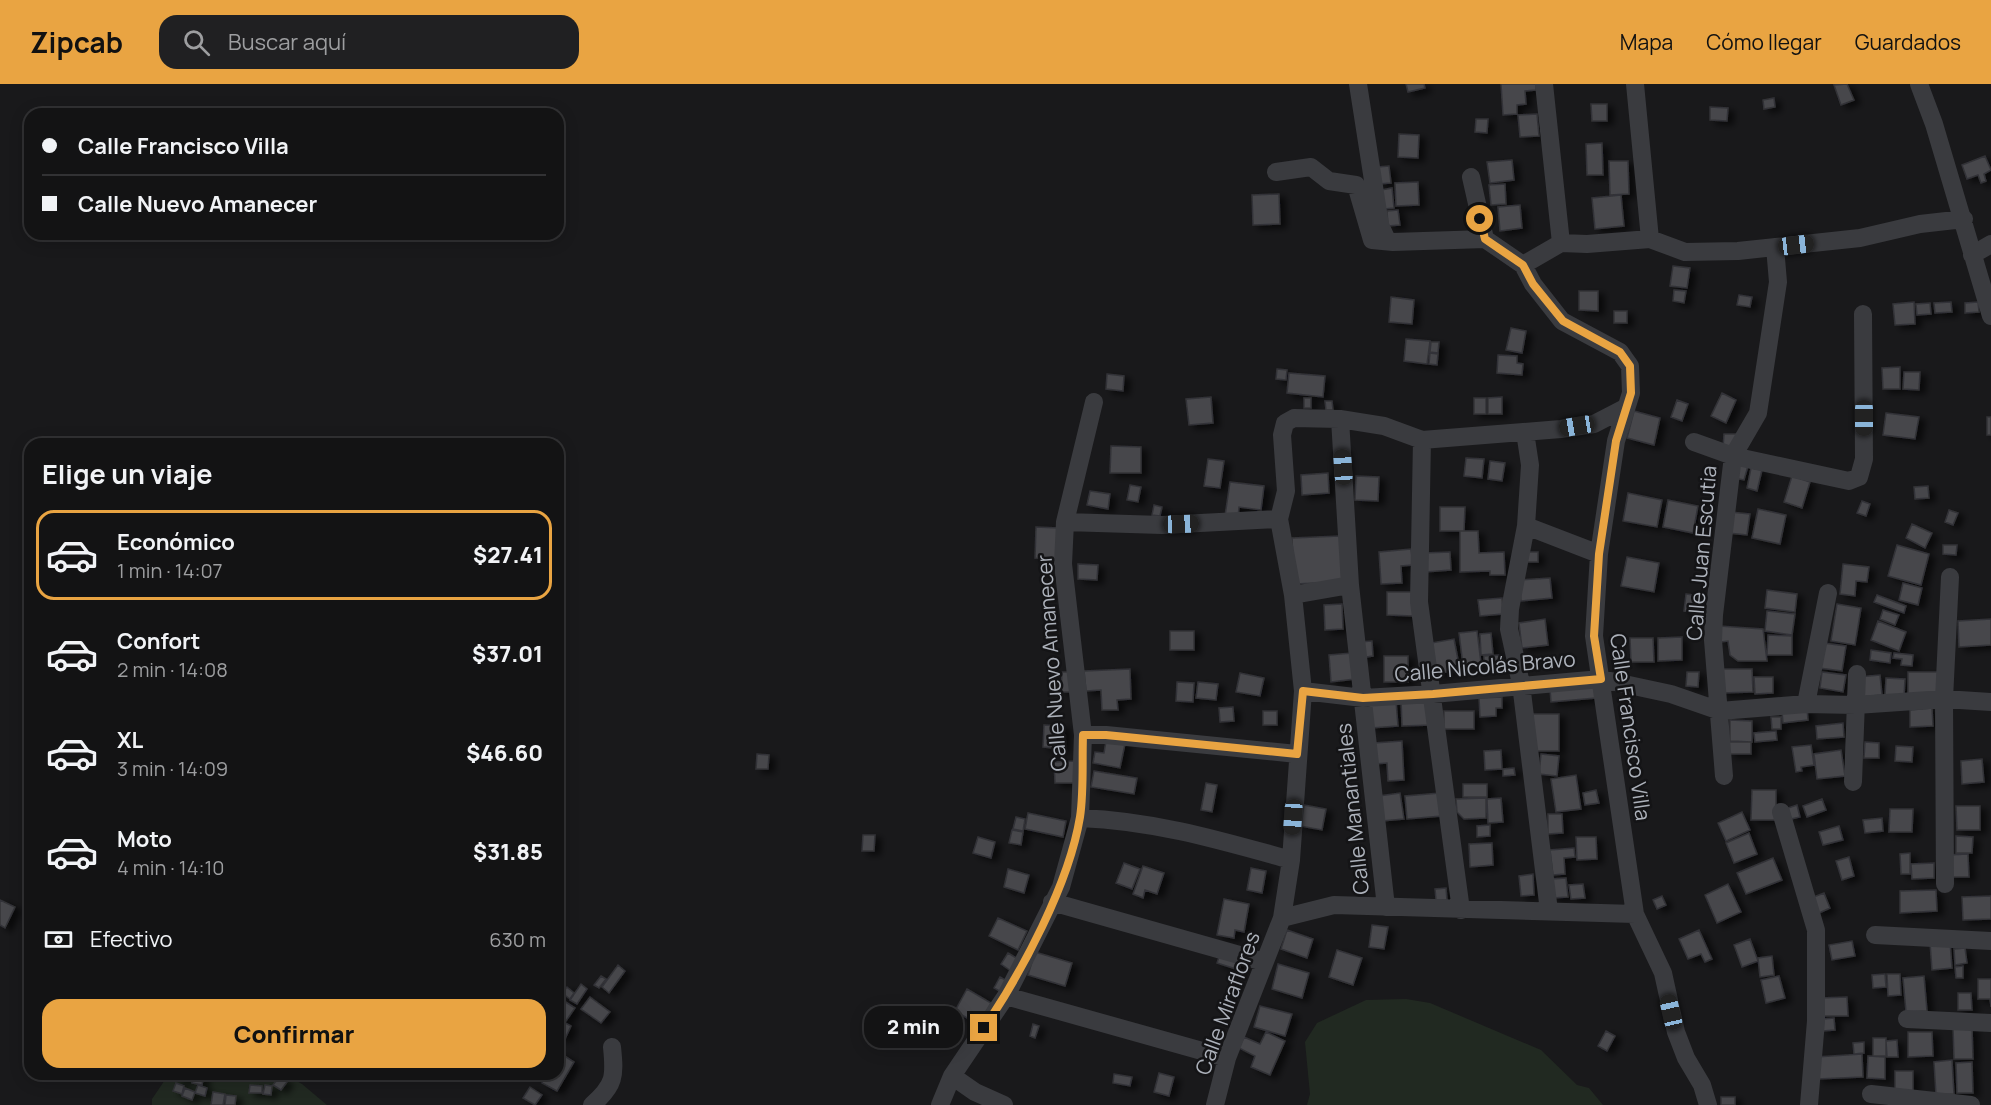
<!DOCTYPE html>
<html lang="es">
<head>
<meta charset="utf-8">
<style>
	body { margin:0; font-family:Manrope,sans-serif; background:#202022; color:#f1f3f6; height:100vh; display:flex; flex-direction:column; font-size:22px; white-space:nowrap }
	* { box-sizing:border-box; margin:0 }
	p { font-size:20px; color:#9d9ea0 }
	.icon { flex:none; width:33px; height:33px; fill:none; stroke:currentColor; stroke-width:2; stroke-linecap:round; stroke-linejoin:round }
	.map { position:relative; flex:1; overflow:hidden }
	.details { position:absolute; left:24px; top:354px; width:540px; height:642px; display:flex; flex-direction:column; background:#131314; border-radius:18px; box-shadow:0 3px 15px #0003,0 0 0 2px #323234 }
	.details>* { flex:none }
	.hud { position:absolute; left:24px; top:24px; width:540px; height:132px; border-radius:18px; box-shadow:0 3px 15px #0003,0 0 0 2px #323234; display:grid; align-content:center; height:132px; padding:0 18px; background:#131314 }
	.end { position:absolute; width:27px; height:27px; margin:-14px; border:8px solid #e9a442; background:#111; box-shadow:0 0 0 3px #111 }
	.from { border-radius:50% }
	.bubble { position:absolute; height:42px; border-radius:18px; background:#131314; box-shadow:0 3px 15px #0003,0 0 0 2px #323234; font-size:20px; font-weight:800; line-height:42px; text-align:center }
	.car { position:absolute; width:18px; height:36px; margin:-18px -9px; border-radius:8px; box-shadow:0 0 4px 2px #0007; background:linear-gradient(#222 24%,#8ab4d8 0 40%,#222 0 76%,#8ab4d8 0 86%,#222 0) }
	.hud b { display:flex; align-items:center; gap:21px; height:57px; font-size:22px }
	.hud b+b { border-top:2px solid #323234 }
	.hud i { width:15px; height:15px; background:#f1f3f6 }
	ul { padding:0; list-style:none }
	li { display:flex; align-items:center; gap:18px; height:90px; margin:0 12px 9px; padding:0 6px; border:3px solid transparent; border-radius:18px }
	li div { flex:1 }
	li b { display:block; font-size:22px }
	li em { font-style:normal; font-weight:800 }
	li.current { border-color:#e9a442 }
	li>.icon { width:54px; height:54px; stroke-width:1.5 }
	h2 { padding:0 18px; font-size:27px; line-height:72px }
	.pay { display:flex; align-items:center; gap:15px; height:66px; padding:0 18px; font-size:22px }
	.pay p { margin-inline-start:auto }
	.button { display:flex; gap:12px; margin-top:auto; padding:12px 18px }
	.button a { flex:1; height:69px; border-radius:18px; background:#e9a442; color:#111; font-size:24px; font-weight:800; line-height:69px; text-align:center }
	header { display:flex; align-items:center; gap:36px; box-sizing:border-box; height:84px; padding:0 30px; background:#e9a442; color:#111 }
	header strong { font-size:28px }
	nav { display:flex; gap:33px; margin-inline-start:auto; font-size:21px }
	.search { width:420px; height:54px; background:#202022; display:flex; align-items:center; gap:15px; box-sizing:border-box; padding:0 21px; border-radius:18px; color:#9d9ea0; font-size:22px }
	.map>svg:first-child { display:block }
</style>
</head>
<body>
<header>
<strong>Zipcab</strong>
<div class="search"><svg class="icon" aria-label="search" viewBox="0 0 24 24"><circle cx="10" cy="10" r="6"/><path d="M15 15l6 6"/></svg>Buscar aquí</div>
<nav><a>Mapa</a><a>Cómo llegar</a><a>Guardados</a></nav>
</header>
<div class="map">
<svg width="1991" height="1021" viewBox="0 0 1991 1021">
	<defs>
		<filter id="shadow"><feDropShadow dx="6" dy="3.5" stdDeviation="3" flood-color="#0009"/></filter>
	</defs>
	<rect width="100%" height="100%" fill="#19191b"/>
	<!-- green -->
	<path fill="#212921" d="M1406,915L1430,919L1541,966L1577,1001L1589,1004L1603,1021H1307L1310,1010L1305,958L1317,939L1366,916Z
		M169,990H283L302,1000L327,1021H152V1015Z"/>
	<!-- building -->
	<path fill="#46474b" stroke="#333337" stroke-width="1.5" filter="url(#shadow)" d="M1406,0H1424L1425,4L1408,8Z
		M1501,0H1536V6L1525,7L1526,20L1517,21V30L1503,31Z
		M1847,0L1854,16L1841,21L1834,1Z
		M1774,14L1775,23L1764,25L1763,16Z
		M1591,20H1607V37H1592Z
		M1710,23L1728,24L1727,37L1710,36Z
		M1537,30L1539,52L1520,53L1518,31Z
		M1476,35H1488L1487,49L1475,48Z
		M1399,50L1419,51L1418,74L1398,73Z
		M1602,59L1603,91H1587L1586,60Z
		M1985,72L1991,86L1984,90L1986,97L1981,99L1978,91L1967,95L1962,81Z
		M1512,76L1514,96L1490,99L1487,78Z
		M1609,77H1628L1629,110L1610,111Z
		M1389,82L1391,99L1379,100L1377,83Z
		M1418,98L1419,121L1396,122L1395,99Z
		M1505,100L1506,120L1491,121L1489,101Z
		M1392,104L1394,124L1384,125L1381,106Z
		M1279,110L1280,140L1253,141L1252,111Z
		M1621,111L1624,142L1595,145L1592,114Z
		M1520,121L1522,144L1500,147L1498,123Z
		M1398,126L1400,141L1388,142L1387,127Z
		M1673,182L1690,184L1687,204L1670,202Z
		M1674,206L1686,207L1684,219L1673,217Z
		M1579,207H1598V227L1579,226Z
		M1739,211L1752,213L1750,223L1737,221Z
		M1391,213L1414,216L1412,240L1389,238Z
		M1914,218L1915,240L1895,241L1893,220Z
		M1951,218L1952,228L1935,229L1934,219Z
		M1978,218L1979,228L1965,229V219Z
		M1930,219L1931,230L1917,231L1916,220Z
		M1614,227H1627V239H1614Z
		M1511,244L1526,247L1522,269L1506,266Z
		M1406,255L1430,257L1427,280L1404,277Z
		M1431,258H1439L1438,269L1430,268Z
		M1430,269L1438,270L1437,281L1429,280Z
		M1498,271L1517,272V279L1523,280L1522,291L1497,289Z
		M1900,283V305H1883L1882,284Z
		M1277,285L1287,286L1286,296L1276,295Z
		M1904,288H1920L1919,306L1903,305Z
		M1289,289L1325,292L1323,313L1287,309Z
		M1107,290L1124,292L1123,307L1106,305Z
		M1722,309L1736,316L1726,339L1711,332Z
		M1211,313L1213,339L1189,341L1186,315Z
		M1502,313V330H1488V314Z
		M1304,314H1311V324H1304Z
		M1474,314H1486V330H1474Z
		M1677,316L1688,320L1682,337L1671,333Z
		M1325,317H1332L1333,326H1326Z
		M1634,327L1660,334L1654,361L1627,354Z
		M1886,329L1919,333L1915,355L1883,351Z
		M1987,333H1991V351H1987Z
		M1724,350H1736L1735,364H1723Z
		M1111,362L1141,363V389H1110Z
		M1466,374L1484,375L1482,394L1464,392Z
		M1208,375L1224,377L1220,404L1204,402Z
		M1490,377L1505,379L1502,397L1488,395Z
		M1738,379L1748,382L1744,396L1734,394Z
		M1751,384L1762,386L1757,407L1747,404Z
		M1328,389L1329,409L1302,411L1301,391Z
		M1356,392L1379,393L1378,417L1355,416Z
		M1792,392L1810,398L1802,424L1784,418Z
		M1230,398L1264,402L1261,426L1239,423L1238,434L1225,432Z
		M1130,401L1141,403L1138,418L1127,416Z
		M1928,402L1929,414L1915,415L1914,403Z
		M1090,407L1110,410L1108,425L1087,421Z
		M1628,409L1662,416L1657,443L1623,437Z
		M1668,416L1698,422L1693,449L1663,443Z
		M1862,417L1870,420L1866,432L1857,429Z
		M1154,421L1162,423L1160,432L1152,431Z
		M1440,423H1465L1464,447H1440Z
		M1758,425L1786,431L1780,460L1752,454Z
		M1949,426L1958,429L1953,441L1945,438Z
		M1730,428L1750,430L1747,451L1728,449Z
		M1912,440L1932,449L1925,464L1906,454Z
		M1036,443L1059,444L1058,475L1035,474Z
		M1460,447H1478L1479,469L1504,468L1505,491H1490V487L1460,488Z
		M1340,452L1342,498L1294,500L1292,454Z
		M1897,461L1929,470L1921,501L1888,492Z
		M1943,461H1957L1956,471L1943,470Z
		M1411,465L1413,481L1401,482L1402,499L1381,500L1379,468Z
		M1450,468L1451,486L1425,488L1424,469Z
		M1523,468H1538V478H1523Z
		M1627,473L1659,479L1654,508L1621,502Z
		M1078,480L1098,481L1097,496L1078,495Z
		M1843,480L1869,483L1867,498L1856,497L1855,512L1840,510Z
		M1550,494L1552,514L1521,517L1519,496Z
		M1903,499L1922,504L1918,521L1899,516Z
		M1767,506L1797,510L1795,528L1765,524Z
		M1387,508H1413V532L1387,531Z
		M1686,510L1701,512L1698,529L1684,527Z
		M1877,511L1906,522L1904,529L1874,518Z
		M1502,514L1503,530L1480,532L1478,516Z
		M1342,520L1343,545L1325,546L1324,521Z
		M1837,520L1861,524L1855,561L1831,557Z
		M1883,526L1899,531L1895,541L1880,535Z
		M1767,527L1795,530L1792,551L1765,547Z
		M1545,535L1548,561L1522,564L1519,539Z
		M1991,535V561L1959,563L1958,537Z
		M1878,537L1906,548L1899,567L1871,556Z
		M1719,542L1763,545L1767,577H1738L1730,571L1728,557L1721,558Z
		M1170,547H1194V566H1170Z
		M1477,547L1481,579L1463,581L1459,549Z
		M1491,549L1493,570L1481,571L1480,550Z
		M1768,551L1792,552V571H1767Z
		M1682,553V576L1658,577V554Z
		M1630,554H1653L1654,578H1631Z
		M1454,555L1460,586L1436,590L1431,559Z
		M1372,557L1373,572L1360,574L1359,558Z
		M1823,559L1846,562L1842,587L1819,584Z
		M1871,566L1891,569L1890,579L1870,576Z
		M1352,569L1355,595L1331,598L1329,571Z
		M1894,569L1913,571L1912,582L1901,581L1902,575L1893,574Z
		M1501,571V580L1484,581V572Z
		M1384,572H1408V598H1384Z
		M1130,585L1131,615L1117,616L1118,626H1102L1101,606L1086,607L1084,587Z
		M1721,585H1752L1753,608L1721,609Z
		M1062,588H1074L1073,608H1061Z
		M1687,588H1699L1698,603L1686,602Z
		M1822,588L1846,591L1843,608L1820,604Z
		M1908,588H1939V610H1908Z
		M1240,589L1264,594L1260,612L1236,608Z
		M1880,591L1882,611L1859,613L1858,593Z
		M1754,593H1773V609L1755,610Z
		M1886,594L1905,595L1904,613L1885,612Z
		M1177,598L1194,599L1193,618L1176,617Z
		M1198,598L1218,600L1216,616L1196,614Z
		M1595,601L1596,614L1551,618L1550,605Z
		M1430,613L1432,641L1402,642L1401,615Z
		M1502,613V624H1496V632L1480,633L1479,614Z
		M1396,617L1398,642L1371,644L1369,619Z
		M1233,623L1234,637L1220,638L1219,624Z
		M1807,624L1808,636L1783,639L1782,627Z
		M1932,624L1933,642L1910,643V626Z
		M1263,627H1277V641H1263Z
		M1444,627H1474V645H1444Z
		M1533,630H1559V667H1533Z
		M1771,633H1781V645H1772Z
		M1730,636L1752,637V658L1730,657Z
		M1843,639L1844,653L1817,655L1816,642Z
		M1044,641L1064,642L1063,665L1043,663Z
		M1776,647L1777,656L1755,658L1754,649Z
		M1107,651L1126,655L1120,684L1093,679L1095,668L1104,669Z
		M1402,657L1404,696L1388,697L1387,679L1375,680L1374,659Z
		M1729,658H1751V670H1729Z
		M1865,658L1879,659V674H1864Z
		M1811,661L1814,681L1801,683L1802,687L1796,688L1792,663Z
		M1896,662L1913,663L1912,678L1895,677Z
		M1501,666L1502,685L1485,686L1484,667Z
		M1841,666L1845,692L1817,695L1814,670Z
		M757,670L769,671L768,685H756Z
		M1541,670L1559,672L1557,692L1539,690Z
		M1982,675L1984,698L1962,700L1961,677Z
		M1076,677V699H1055L1054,678Z
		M1514,684L1515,691L1503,692V685Z
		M1094,687L1137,694L1134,710L1091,703Z
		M1576,691L1581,725L1556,728L1551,695Z
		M1206,699L1217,701L1212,728L1201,726Z
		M1463,700H1487V713H1463Z
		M1596,706L1599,719L1585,721L1583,709Z
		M1752,706H1776V736H1751Z
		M1400,709L1404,735L1382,737L1379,712Z
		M1440,709L1442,732L1407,735L1405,712Z
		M1486,714V734L1464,735L1457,728L1456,715Z
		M1501,714L1503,738L1488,739L1487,715Z
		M1822,715L1826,726L1807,733L1803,722Z
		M1304,721L1326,725L1322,746L1300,742Z
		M1797,721L1800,733L1791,735L1788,724Z
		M1956,722H1980V746H1957Z
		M1890,725H1913L1912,748H1889Z
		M1742,728L1750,746L1726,757L1718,739Z
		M1028,729L1066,737L1063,753L1025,745Z
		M1548,730H1562L1563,749L1548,750Z
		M1016,733L1025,735L1023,747L1013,745Z
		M1882,734L1883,747L1865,749L1863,736Z
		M1490,741V752L1477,753V742Z
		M1839,742L1843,756L1823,761L1819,748Z
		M1012,746L1023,748L1021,761L1009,759Z
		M1749,749L1757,770L1734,779L1726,759Z
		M863,751H875L874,767H862Z
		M1956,752L1973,753L1972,769H1956Z
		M978,753L995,758L991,774L973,769Z
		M1576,753H1596L1597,775L1577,776Z
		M1492,759L1493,781L1470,783L1469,760Z
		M1574,764L1575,773L1564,774L1565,790L1553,791L1550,766Z
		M1910,769V790H1901L1900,770Z
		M1968,770L1969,793H1948V771Z
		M1849,773L1854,792L1842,796L1836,777Z
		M1773,774L1782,796L1746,810L1737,789Z
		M1124,779L1140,785L1132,805L1116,799Z
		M1934,779V794L1912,795L1911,780Z
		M1143,782L1164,789L1157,810L1145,806L1143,814L1133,810Z
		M1251,784L1266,787L1262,809L1247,806Z
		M1008,785L1029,791L1024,809L1004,803Z
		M1533,790L1534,811L1521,812L1519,792Z
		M1566,794L1568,813L1552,814L1551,795Z
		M1583,800L1585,814L1571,815L1569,801Z
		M1728,800L1741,828L1717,839L1705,811Z
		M1446,804L1447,816H1436L1435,805Z
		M1936,806L1937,827L1900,829V807Z
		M1824,809L1830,824L1817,830L1811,814Z
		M1662,812L1666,821L1657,825L1653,816Z
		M1991,812V835L1963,836L1962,813Z
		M1224,815L1249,820L1244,848L1235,846L1234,854L1217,851Z
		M0,816L15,823L5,844L0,841Z
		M998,834L1027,847L1018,866L989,852Z
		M1372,841L1388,843L1384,865L1369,863Z
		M1287,846L1313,855L1307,874L1281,865Z
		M1699,846L1712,875L1705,878L1701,870L1688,875L1679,855Z
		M1750,855L1758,877L1742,883L1734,861Z
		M1852,857L1855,872L1832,876L1829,861Z
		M1950,857L1952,884L1932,886L1930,859Z
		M1965,864L1967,879L1955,881L1954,865Z
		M1337,866L1362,874L1353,901L1329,893Z
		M1221,867L1242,873L1239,886L1217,879Z
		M1035,868L1072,879L1065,902L1028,891Z
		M1008,869L1018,875L1011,887L1001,880Z
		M1772,872L1774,891L1760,893L1758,874Z
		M1278,880L1309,889L1302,914L1272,905Z
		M618,881L625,887L609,909L602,903Z
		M1963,882V894H1956L1955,883Z
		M1885,890L1886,903L1873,904L1872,891Z
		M1887,890H1900L1901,911L1888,912Z
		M601,892L606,895L599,904L594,901Z
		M1779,892L1785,914L1766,919L1761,896Z
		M1924,892L1927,927L1906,928L1903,894Z
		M1000,893L1009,898L1003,909L994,904Z
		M1978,895H1991V923L1990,915H1978Z
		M581,900L587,905L577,920L570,916Z
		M567,903L574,909L570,915L562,909Z
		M967,905L991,919L979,941L955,927Z
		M1958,909H1971L1972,926H1958Z
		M590,913L610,928L601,939L581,925Z
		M1847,913L1848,932H1819V914Z
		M561,915L575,924L566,937L558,932Z
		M1260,922L1292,930L1285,952L1254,943Z
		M1834,934L1835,946L1823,947L1822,935Z
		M558,935L571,942L565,955L558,952Z
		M1033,940L1039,942L1035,954L1030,952Z
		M1972,942L1973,975H1954L1953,943Z
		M1606,947L1615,952L1607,967L1598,962Z
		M1266,948L1285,957L1270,991L1251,983L1255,972L1239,964L1244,953L1260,960Z
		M1908,948H1932L1933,972L1908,973Z
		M1873,954H1886V972H1873Z
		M1897,956L1898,973H1887L1886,957Z
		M1864,958V969L1854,970L1853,959Z
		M560,969L574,978L557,1007L542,999L547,990H558Z
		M1862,970L1863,993L1817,995L1816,973Z
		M1868,972L1885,973V995L1867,994Z
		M1952,976L1954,1010L1936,1011L1934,978Z
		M1972,978L1973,1009H1957L1956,979Z
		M1895,987H1913V1008H1895Z
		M1159,989L1174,993L1169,1012L1154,1008Z
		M176,990H188L187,997L175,994Z
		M194,990H204L202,1001L192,999Z
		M1114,990L1132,993L1130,1002L1113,999Z
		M279,993L287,998L281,1006L273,1001Z
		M176,999L184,1002L182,1010L173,1007Z
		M198,1001L207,1004L205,1012L195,1009Z
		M250,1001L262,1002V1009H249Z
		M265,1001L272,1002L271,1011L263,1010Z
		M530,1003L542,1011L535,1021L523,1014Z
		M185,1004L195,1008L192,1016L182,1012Z
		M213,1008L225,1010L223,1021H211Z
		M226,1011L236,1012L235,1021H225Z
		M1721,1013H1735V1021H1721Z"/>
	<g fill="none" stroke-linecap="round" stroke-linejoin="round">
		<!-- minor -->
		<path stroke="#3a3b3f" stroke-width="18" d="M1358,0L1380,141L1387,156
			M1544,0L1561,159
			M1635,0L1650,155
			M1919,0L1934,40L1991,232
			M1276,88L1311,83L1329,97L1356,101L1372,156L1393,158L1485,155L1523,181L1533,200L1562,237L1620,268L1630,282L1631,309L1616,357L1599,470L1594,552L1635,830L1663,889L1676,948L1686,974L1702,1001L1708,1021
			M1471,93L1485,155
			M1972,171L1991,160
			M1523,181L1561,159L1587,160L1650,155L1685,168L1738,167L1860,154L1920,140L1964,135
			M1340,335L1350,501L1386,823
			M1525,348L1530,381L1526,442L1510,525L1509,545L1521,600L1549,827
			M1422,356L1419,518L1461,826
			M1694,358L1733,372L1849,397L1859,393L1864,375L1863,230
			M1065,438L1162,441L1279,435
			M1526,442L1599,470
			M1293,511L1350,501
			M1303,607L1363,614L1433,610L1601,595L1671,610L1720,627L1806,620L1856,621L1944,615L1991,618
			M1806,620L1828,509
			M1083,651H1106L1297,670
			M1724,692L1713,556L1714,531L1733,372L1758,329L1778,198L1775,163
			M1853,698L1857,590
			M1781,728L1816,846V937L1809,1021
			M1080,734C1155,737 1219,756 1291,776
			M1945,800L1944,615L1950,493
			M1052,818L1264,878
			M1282,834L1334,821L1635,830
			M1875,851L1991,857
			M1006,912L1227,974
			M1907,935L1991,939
			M952,992L975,1008L1004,1021
			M1871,1010L1971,1021
			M592,1021C615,1001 615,992 612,963
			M940,1021L952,992L1006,912L1061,803L1080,734L1083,651L1063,480L1065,438L1094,318
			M1215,1021L1227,974L1282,834L1291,776L1303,607L1293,511L1279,435L1286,407L1282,351L1285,339L1294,334L1340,335L1384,342L1422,356L1561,345L1594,340L1625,324"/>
	</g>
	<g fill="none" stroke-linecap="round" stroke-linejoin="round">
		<!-- route -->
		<path stroke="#e9a442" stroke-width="8" d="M984,944C1022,888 1069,800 1080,733C1084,707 1082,678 1083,651H1106L1297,670L1303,607L1363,614L1433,610L1601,595L1594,552L1599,470L1616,357L1631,309L1630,282L1620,268L1563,237L1533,200L1523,181L1485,155L1480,135"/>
	</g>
	<g text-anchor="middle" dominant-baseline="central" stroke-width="5" stroke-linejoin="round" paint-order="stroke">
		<!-- street labels -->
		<g font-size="21" fill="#acb1ba" stroke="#141416">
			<text transform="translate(1701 469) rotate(-85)">Calle Juan Escutia</text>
			<text transform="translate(1051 579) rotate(-94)">Calle Nuevo Amanecer</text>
			<text transform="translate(1485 582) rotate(-5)">Calle Nicolás Bravo</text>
			<text transform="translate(1631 643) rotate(82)">Calle Francisco Villa</text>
			<text transform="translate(1352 725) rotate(-96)">Calle Manantiales</text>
			<text transform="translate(1227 919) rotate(-70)">Calle Miraflores</text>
		</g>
	</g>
</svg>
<i class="end from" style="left:1480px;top:135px"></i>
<i class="end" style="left:984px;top:944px"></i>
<div class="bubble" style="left:864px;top:922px;width:99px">2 min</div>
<i class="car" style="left:1796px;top:161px;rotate:83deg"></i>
<i class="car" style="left:1864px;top:334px;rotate:180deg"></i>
<i class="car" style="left:1577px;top:342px;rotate:261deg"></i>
<i class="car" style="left:1343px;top:383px;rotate:356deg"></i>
<i class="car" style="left:1181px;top:440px;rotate:88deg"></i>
<i class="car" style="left:1293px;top:733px;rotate:184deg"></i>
<i class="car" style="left:1671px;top:928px;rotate:347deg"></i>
<div class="hud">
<b><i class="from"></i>Calle Francisco Villa</b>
<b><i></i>Calle Nuevo Amanecer</b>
</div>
<section class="details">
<h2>Elige un viaje</h2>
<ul>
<li class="current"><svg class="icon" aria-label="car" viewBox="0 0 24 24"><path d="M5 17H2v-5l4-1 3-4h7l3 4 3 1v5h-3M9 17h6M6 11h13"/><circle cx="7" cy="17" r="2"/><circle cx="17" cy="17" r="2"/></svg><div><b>Económico</b><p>1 min · 14:07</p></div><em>$27.41</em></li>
<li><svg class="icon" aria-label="car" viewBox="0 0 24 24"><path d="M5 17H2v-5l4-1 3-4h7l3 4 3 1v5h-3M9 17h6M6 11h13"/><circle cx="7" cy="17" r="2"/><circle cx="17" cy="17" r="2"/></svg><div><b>Confort</b><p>2 min · 14:08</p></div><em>$37.01</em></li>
<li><svg class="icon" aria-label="car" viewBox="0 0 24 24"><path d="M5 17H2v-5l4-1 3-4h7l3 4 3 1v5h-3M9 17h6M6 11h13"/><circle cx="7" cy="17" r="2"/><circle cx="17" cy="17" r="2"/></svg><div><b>XL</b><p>3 min · 14:09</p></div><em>$46.60</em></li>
<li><svg class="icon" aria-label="car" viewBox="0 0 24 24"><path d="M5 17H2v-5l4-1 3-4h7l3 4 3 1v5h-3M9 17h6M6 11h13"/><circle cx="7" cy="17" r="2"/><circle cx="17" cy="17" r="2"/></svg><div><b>Moto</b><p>4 min · 14:10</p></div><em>$31.85</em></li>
</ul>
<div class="pay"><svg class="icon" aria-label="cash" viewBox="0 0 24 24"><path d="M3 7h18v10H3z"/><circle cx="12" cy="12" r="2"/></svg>Efectivo<p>630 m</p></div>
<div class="button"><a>Confirmar</a></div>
</section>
</div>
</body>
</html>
